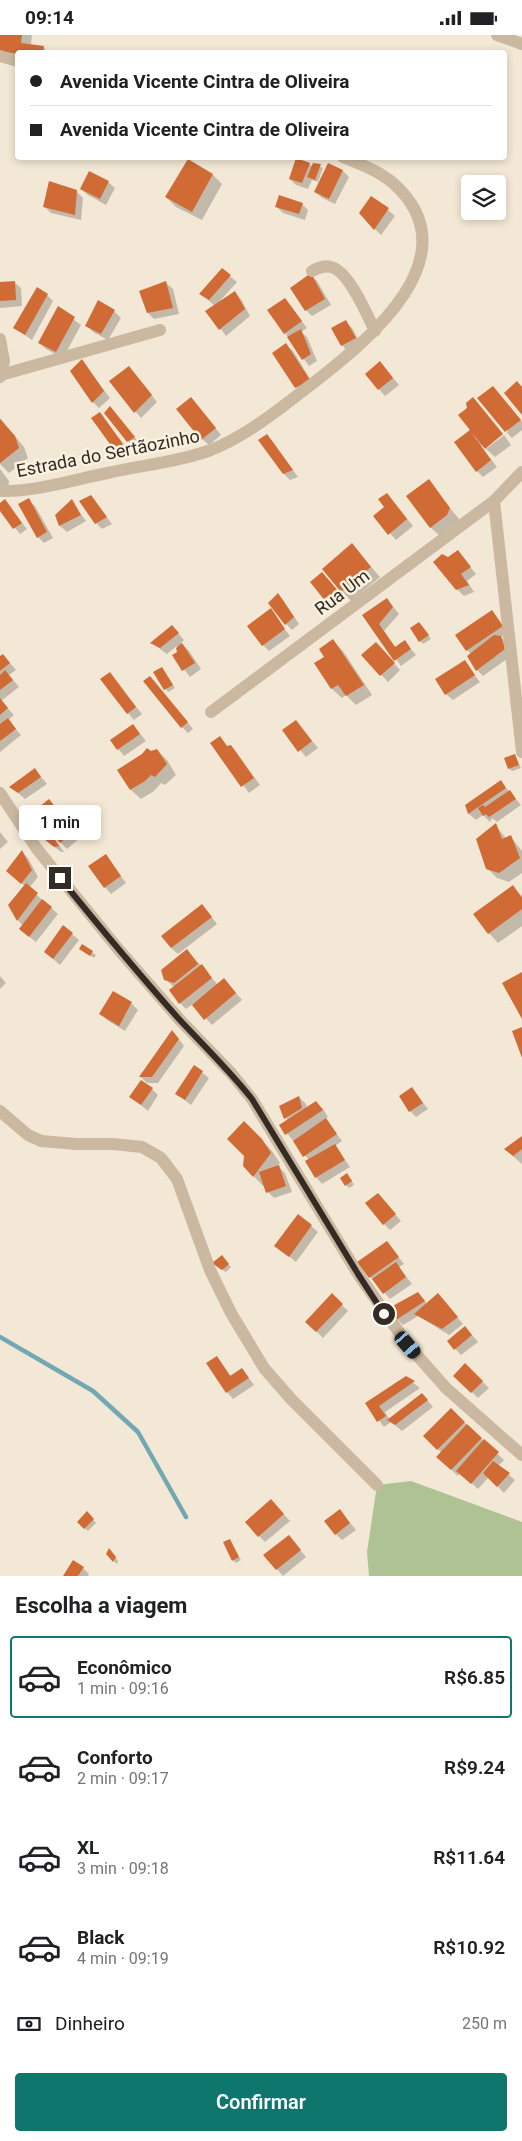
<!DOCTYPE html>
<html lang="pt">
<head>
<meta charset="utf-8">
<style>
	body { margin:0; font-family:Roboto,sans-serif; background:#f2f2f2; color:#202124; height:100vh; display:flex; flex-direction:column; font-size:19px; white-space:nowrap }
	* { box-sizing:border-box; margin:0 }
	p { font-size:16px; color:#757577 }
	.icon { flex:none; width:28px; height:28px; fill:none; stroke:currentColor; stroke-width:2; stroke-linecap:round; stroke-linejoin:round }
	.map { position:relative; height:1541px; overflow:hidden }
	.panel { display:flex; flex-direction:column; background:#fff; flex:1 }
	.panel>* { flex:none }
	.hud { position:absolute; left:15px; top:15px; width:492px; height:110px; border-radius:5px; box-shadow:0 2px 8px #0003; display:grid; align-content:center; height:110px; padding:0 15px; background:#fff }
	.controls { position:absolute; left:461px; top:140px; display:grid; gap:10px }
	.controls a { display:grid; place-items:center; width:45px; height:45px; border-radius:5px; background:#fff; box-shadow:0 2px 8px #0003; font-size:25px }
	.end { position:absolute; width:22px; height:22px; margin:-11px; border:6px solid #342b24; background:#fff; box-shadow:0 0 0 2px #fff }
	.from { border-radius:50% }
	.bubble { position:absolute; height:35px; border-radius:5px; background:#fff; box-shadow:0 2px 8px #0003; font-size:16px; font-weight:600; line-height:35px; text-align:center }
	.car { position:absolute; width:15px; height:30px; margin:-15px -8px; border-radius:6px; box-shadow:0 0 4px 1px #0007; background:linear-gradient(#222 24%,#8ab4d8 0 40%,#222 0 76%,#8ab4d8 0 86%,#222 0) }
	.hud b { display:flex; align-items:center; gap:18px; height:48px; font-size:19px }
	.hud b+b { border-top:1px solid #e0e0e0 }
	.hud i { width:12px; height:12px; background:#202124 }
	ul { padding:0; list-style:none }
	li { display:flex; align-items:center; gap:15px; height:82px; margin:0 10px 8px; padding:0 5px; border:2px solid transparent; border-radius:5px }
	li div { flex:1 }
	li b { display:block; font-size:19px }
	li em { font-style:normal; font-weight:600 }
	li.selected { border-color:#0f766e }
	li>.icon { width:45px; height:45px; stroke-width:1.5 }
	h2 { padding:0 15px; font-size:22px; line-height:60px }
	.pay { display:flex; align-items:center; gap:12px; height:55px; padding:0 15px; font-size:19px }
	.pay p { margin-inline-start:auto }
	.action { display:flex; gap:10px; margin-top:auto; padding:10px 15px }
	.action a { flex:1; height:58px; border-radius:5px; background:#0f766e; color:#fff; font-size:20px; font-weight:600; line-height:58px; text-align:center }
	.status { display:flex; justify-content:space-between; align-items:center; height:35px; padding:0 25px; background:#fff; direction:ltr }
	.status svg { height:14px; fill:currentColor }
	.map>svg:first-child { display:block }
</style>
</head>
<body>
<div class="status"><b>09:14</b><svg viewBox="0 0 49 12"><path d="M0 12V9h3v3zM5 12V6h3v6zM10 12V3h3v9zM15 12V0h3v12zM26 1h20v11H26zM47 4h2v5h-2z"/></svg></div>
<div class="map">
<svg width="522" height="1541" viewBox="0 0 522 1541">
	<rect width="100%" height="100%" fill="#f3e8d5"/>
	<!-- green -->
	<path fill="#aec294" d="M411,1446L522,1487V1541H369L367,1517L377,1450Z"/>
	<!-- shadow -->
	<path fill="#0003" d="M0,0H32L31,10L43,12L49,18H18V27Z
		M189,125L213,140L222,149L202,185L176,172L166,162Z
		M309,129L313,132L314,129L323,133L318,147L312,145L308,154L296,150L290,144Z
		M329,130L343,136L349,142L335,169L322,163L316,157Z
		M108,147L115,153L106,170L88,160L81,154Z
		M76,156L83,163L81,185L51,178L44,171Z
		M372,162L395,181L381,200L375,194Z
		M302,169L308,175L305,185L283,178L276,171Z
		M222,235L237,247L219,267L235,258L241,264L250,281L226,301L207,276L215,271L201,259Z
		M310,240L317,246L331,270L312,281L306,275Z
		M14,247L21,253L22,271L0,273V248Z
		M166,248L173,254L179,279L154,284L148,278Z
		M47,260L53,266L32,305L15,293Z
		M285,264L307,293L301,297L307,302L317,326L309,331L285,298Z
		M98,267L114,276L121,283L108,305L93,297L87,291Z
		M58,273L81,290L63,323L46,314L40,308Z
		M346,287L352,293L361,309L348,317L342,310Z
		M286,310L293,316L315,352L303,359L296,352Z
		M82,326L110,363L99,373L93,367Z
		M386,334L399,350L385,361L366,339Z
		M135,339L157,367L141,383L111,347Z
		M493,352L522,387V395L512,403L507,398L508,396Z
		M473,364L502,398L481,411L497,432L483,442L477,436V402L469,373Z
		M197,370L221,400L209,410L202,404Z
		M100,379L129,416L122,422L93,383Z
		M116,379L140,409L134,413L128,406Z
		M0,383L24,412L28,423L9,438L0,429Z
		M504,400L511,410L495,422L486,414Z
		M267,401L273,407L298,442L290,445L284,439Z
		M0,434L9,446L8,454H0Z
		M428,446L459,484L456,489L440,501L430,492Z
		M91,462L112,489L102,494L96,488Z
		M28,465L35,471L53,503L44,508L38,502Z
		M5,466L27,494L20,499L0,474V470Z
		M71,466L86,486L67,497L60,491L56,480Z
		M393,466L413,491L396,505L375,481Z
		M458,517L476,539L467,546L474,557L464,561L457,554L448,524Z
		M361,520L380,542L351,566L342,556Z
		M329,545L344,564L333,573L312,547Z
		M278,559L284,566L299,589L292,595L286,589Z
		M387,564L399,579L384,596L396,613L405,607L416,620L401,631L364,580Z
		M270,575L290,601L269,616L263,610Z
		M492,577L508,598L501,602L507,608L511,621L483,641L477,635L471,620L457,600Z
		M422,591L431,604L423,609L420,606Z
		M178,598L184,605L181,608L189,616L201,634L190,642L173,620L178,618L177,611L167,619L152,608Z
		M333,606L343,616L372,660L356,670L346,660L342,663L332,654L316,629L326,622Z
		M382,615L400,635L388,647L363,620Z
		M3,620L16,635L9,640L19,652L1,666L14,680L8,685L21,700L0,717V623Z
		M464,626L480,647L453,665L446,659Z
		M162,633L175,653L168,657L155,638Z
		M109,638L142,679L134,685L128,678Z
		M150,642L193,694L188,698L182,692Z
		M296,686L318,713L306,722L284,695Z
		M133,690L146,706L124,721L111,705Z
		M220,703L228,712L231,711L237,718L260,750L249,758L212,708Z
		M157,715L167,725L176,740L165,750L161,748L154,756L141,764L131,755L119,735Z
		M515,721L521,733L512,736L509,733Z
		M35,735L47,749L25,764L11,752Z
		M501,747L521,770L497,787L492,783L490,787L483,780L476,785L469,779L467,771Z
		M52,769L81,802L67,814L56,803L55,804L64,817H61L47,806L38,784L52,799L64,790L51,776L44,783L36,776Z
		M495,790L506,803L510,801L522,816V838L509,847L497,843L487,833Z
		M0,797L8,807L0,814Z
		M22,817L28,823L38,842L29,853L58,879L36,907L27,900L23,891L18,885L25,851L14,842Z
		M105,820L126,848L111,859L105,852Z
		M513,852L522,861V891L498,908L489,898Z
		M208,877L217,889L178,919L171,913Z
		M72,899L79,905L60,930L45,917Z
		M82,910L96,920L94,923L80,914Z
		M187,915L218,950L230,951L242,965L212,990L193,969L186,974L180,968L174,952L165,944Z
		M0,941L6,948L0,954Z
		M113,957L131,968L138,975L125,996L107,985L101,979Z
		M178,1003L184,1011L158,1048H147L141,1042Z
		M194,1031L209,1043L191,1070L177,1059Z
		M152,1054L158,1060L148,1076L131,1062Z
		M412,1054L428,1074L416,1082L410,1076Z
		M299,1062L306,1069L307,1074L316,1067L323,1074L328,1082L325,1084L342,1106L335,1111L350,1132L322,1149L316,1142L309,1125L281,1091L288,1086L280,1071Z
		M244,1087L272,1116L280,1128L278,1131L285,1138L292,1157L274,1163L268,1157L265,1149L263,1151L244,1131Z
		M522,1103V1129L506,1115Z
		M350,1143L354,1150L349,1153L341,1144Z
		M384,1166L401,1186L390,1195L384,1189Z
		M311,1191L318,1197L296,1227L276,1211Z
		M387,1207L404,1229L399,1232L412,1249L390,1264L370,1242Z
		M221,1222L231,1232L226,1237L216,1231Z
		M418,1258L427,1269L444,1266L463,1289L449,1300L418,1281L403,1290L397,1284Z
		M332,1260L348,1276L323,1303L307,1287Z
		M465,1292L478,1307L461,1320L448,1306Z
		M217,1322L231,1341L242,1334L254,1350L233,1364L227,1357Z
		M465,1330L489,1353L478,1363L455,1341Z
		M406,1342L420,1353L385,1377L390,1385L422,1359L433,1372L402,1396L391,1387L384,1392L367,1368Z
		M451,1375L504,1425L498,1431L515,1445L504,1458L489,1442L478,1454L460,1438L458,1441L438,1422L442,1418L425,1401Z
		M277,1472L290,1486L265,1507L259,1501Z
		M340,1476L356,1495L342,1505L336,1499Z
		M87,1478L96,1488L88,1496L78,1487Z
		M229,1505L241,1525L236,1528L233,1525Z
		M295,1508L306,1522L283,1541L265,1521Z
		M112,1518L118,1526L117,1529L107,1519Z
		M83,1533L89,1539L88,1541H65Z"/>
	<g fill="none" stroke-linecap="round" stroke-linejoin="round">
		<!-- stream -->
		<path stroke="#72a8b2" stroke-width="4.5" d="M0,1302L93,1356L138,1397L186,1482"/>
	</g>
	<!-- building -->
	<path fill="#d06b35" d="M0,0H22L21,8L44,11L43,18L18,19L0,17Z
		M296,123L310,128L302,148L289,144Z
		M188,124L213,139L192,177L165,162Z
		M313,128L321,129L315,145L307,142Z
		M328,128L343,135L329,164L314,157Z
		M89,136L109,146L100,164L80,154Z
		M49,146L77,155L75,180L43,172Z
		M279,160L303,168L299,179L275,172Z
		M371,161L389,173L374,195L359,178Z
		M222,233L231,240L209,265L199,259Z
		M311,238L325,264L305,276L290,253Z
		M15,246L16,265L0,266V247Z
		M166,246L173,273L147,278L139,256Z
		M37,252L48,259L25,300L13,293Z
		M235,256L245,274L219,295L205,276Z
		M285,263L302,286L284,299L267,275Z
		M98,265L115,275L101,299L85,291Z
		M58,271L75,282L56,317L38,308Z
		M346,285L356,303L341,311L331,293Z
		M301,294L311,319L302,325L287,302Z
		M286,308L310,345L295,353L272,318Z
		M82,324L104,356L92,368L70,336Z
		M380,326L393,343L378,355L365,339Z
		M129,331L152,360L134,378L109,346Z
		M517,346L522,352V380L504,358Z
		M493,351L521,385L505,397L477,363Z
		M191,362L216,393L201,405L176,374Z
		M473,362L503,399L485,414L472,398L491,425L476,437L454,407L470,395L458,380L467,373L466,368Z
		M110,371L135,402L127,407L104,378Z
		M100,377L123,409L115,416L91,383Z
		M0,384L15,401L19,413L0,428Z
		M267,399L293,435L283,439L258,405Z
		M429,444L450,473L447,480L430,493L406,461Z
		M387,458L407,484L388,500L373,481L384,472L378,464Z
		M91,460L107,482L95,489L79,466Z
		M29,463L47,497L37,503L18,469Z
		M5,464L22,488L13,494L0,476V468Z
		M72,464L81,480L59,491L55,480Z
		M352,508L371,532L341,557L322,534Z
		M458,515L471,532L461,539L469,550L456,555L433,527L442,519L448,522Z
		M322,537L339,557L326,567L310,547Z
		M278,558L294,582L285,590L268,568Z
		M387,563L393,572L379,589L395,612L405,605L411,614L394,626L362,580Z
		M271,573L285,594L262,611L247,591Z
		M492,575L503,591L466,616L455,600Z
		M419,587L429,600L419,607L410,593Z
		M172,590L179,598L160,613L150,608Z
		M494,600L501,601L505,614L476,636L467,621Z
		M333,604L364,650L346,661L338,650L331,654L314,628L324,622L319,614Z
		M376,607L395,628L380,641L361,620Z
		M182,608L195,628L182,636L172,620L177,617L176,613Z
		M3,619L10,628L0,636V621Z
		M465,625L475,640L445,660L435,644Z
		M162,632L173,650L164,655L153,637Z
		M5,635L13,645L0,655V640Z
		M110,637L136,672L127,679L100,644Z
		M150,641L188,687L181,693L143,646Z
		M0,663L8,673L0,680Z
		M8,683L16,694L0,706V689Z
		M296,685L312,706L298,717L282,695Z
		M133,689L140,699L117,715L110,705Z
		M220,701L227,711L231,710L254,743L241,752L210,708Z
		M147,713L151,716L157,714L167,729L155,742L151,740L145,746L130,755L117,735L142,719Z
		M515,719L519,730L508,734L504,723Z
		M35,733L41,742L18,758L9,752Z
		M501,745L506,753L468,779L465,770Z
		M510,755L516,764L489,782L486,779L483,781L478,773L483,770L485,772Z
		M49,764L64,783L60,788L48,774L40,781L34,776Z
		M39,782L59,811L54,812L39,800L30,788Z
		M67,785L76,795L60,808L51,798Z
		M496,788L502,804L511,800L520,823L499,838L486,834L476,804Z
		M22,815L32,835L21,849L6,836Z
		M106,819L121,841L104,853L88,831Z
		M26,848L38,858L17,886L8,870Z
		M513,850L522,863V874L488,899L473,879Z
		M42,864L52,872L29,902L19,894Z
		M202,869L212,882L171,913L161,901Z
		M63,890L73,898L53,924L44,917Z
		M82,909L93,916L90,921L79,914Z
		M187,914L198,929L174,948L164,945L161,935Z
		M202,929L212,943L179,969L169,955Z
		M522,937V984L502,948Z
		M224,943L236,958L204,985L192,970Z
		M113,956L132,967L119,991L99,979Z
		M522,992V1023L512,996Z
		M172,995L179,1004L152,1042H139Z
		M194,1030L203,1036L185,1065L175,1059Z
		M141,1045L153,1053L141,1070L129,1062Z
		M412,1052L423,1068L409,1077L399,1061Z
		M299,1061L302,1073L284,1084L279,1071Z
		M316,1066L323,1075L285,1100L279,1090Z
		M326,1083L337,1099L303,1122L293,1106Z
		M244,1086L262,1104L271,1118L253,1142L243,1131L244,1121L227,1104Z
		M522,1101V1114L513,1121L504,1114Z
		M335,1109L345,1125L315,1143L305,1126Z
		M279,1130L286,1151L266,1158L259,1137Z
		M347,1138L352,1146L345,1151L340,1143Z
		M378,1158L396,1179L383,1190L365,1168Z
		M298,1179L312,1190L289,1222L274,1211Z
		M387,1206L399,1222L369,1243L357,1227Z
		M222,1220L229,1229L222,1235L212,1228Z
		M396,1227L406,1242L383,1259L372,1244Z
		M418,1257L425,1266L396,1285L389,1273Z
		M332,1258L343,1269L316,1297L305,1287Z
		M438,1258L458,1282L442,1294L414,1279Z
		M465,1291L472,1300L454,1315L447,1306Z
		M217,1321L230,1341L242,1333L249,1343L226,1358L206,1328Z
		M465,1328L483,1346L471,1358L453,1341Z
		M406,1341L415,1346L379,1371L386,1381L377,1387L365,1368Z
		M422,1358L428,1365L395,1390L387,1385Z
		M451,1373L465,1387L437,1415L423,1401Z
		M467,1389L482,1403L451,1435L436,1422Z
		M484,1404L499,1417L471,1449L456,1436Z
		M493,1426L510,1438L497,1452L483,1438Z
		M271,1464L284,1479L258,1502L245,1487Z
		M340,1474L350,1488L335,1500L324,1486Z
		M87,1476L94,1484L84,1494L77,1487Z
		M289,1500L301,1515L276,1535L263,1520Z
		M230,1504L239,1522L232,1526L223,1507Z
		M109,1513L116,1522L113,1527L106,1519Z
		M73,1525L84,1532L78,1541H63Z"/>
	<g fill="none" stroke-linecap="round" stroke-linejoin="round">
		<!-- street -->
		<path stroke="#cbb8a0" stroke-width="12" d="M497,0L522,9
			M0,21L18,26
			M312,236C318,233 324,230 331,232C349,236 367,280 375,296
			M0,304L4,326L0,342
			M1,340L160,295
			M0,456C36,457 76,444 112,437C144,430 177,427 208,416C246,402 280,373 312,349C369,305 474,220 393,148C379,136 360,129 343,122
			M494,466L522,717
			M211,677L494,466L522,437
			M0,758L37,814L119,915L180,985L231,1038L252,1064L358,1239L408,1310L446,1353L522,1420
			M0,1076L28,1100L41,1106L76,1109H113L142,1112L161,1123L177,1144L210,1235L231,1278L264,1333L291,1364L377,1450"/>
	</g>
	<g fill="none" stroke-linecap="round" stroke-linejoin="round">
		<!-- route -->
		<path stroke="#342b24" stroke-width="6" d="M60,843C98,890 137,937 178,983C203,1010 229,1035 252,1064L358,1239L384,1279"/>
	</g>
	<g text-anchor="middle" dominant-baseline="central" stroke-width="5" stroke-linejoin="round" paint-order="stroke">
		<!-- street labels -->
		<g font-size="18" fill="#342b24" stroke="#faf1e1">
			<text transform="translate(108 418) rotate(-11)">Estrada do Sertãozinho</text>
			<text transform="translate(342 557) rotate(-37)">Rua Um</text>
		</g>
	</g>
</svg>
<div class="controls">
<a><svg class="icon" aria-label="layers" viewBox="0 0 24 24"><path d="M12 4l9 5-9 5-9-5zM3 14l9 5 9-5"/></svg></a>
</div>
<i class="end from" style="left:384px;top:1279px"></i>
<i class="end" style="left:60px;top:843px"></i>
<div class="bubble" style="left:19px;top:770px;width:82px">1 min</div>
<i class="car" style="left:408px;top:1310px;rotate:139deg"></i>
<div class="hud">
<b><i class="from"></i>Avenida Vicente Cintra de Oliveira</b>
<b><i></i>Avenida Vicente Cintra de Oliveira</b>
</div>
</div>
<section class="panel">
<h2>Escolha a viagem</h2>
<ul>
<li class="selected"><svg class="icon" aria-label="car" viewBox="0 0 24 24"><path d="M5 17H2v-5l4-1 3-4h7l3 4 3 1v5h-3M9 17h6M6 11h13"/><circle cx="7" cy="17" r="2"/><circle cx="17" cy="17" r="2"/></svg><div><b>Econômico</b><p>1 min · 09:16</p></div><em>R$6.85</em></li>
<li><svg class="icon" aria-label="car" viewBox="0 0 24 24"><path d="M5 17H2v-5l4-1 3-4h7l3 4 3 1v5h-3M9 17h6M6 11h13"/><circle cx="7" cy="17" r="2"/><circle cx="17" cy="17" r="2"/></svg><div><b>Conforto</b><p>2 min · 09:17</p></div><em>R$9.24</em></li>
<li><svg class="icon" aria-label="car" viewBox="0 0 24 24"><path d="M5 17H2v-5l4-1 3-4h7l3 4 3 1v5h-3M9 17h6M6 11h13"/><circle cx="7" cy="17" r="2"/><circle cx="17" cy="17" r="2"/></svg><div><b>XL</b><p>3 min · 09:18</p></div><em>R$11.64</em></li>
<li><svg class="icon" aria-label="car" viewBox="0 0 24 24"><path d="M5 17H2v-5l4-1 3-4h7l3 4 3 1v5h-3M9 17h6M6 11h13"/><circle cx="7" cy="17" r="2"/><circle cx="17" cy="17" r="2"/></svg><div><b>Black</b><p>4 min · 09:19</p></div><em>R$10.92</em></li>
</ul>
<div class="pay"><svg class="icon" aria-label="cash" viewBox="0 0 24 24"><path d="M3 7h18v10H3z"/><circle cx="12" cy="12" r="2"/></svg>Dinheiro<p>250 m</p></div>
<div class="action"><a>Confirmar</a></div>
</section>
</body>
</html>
